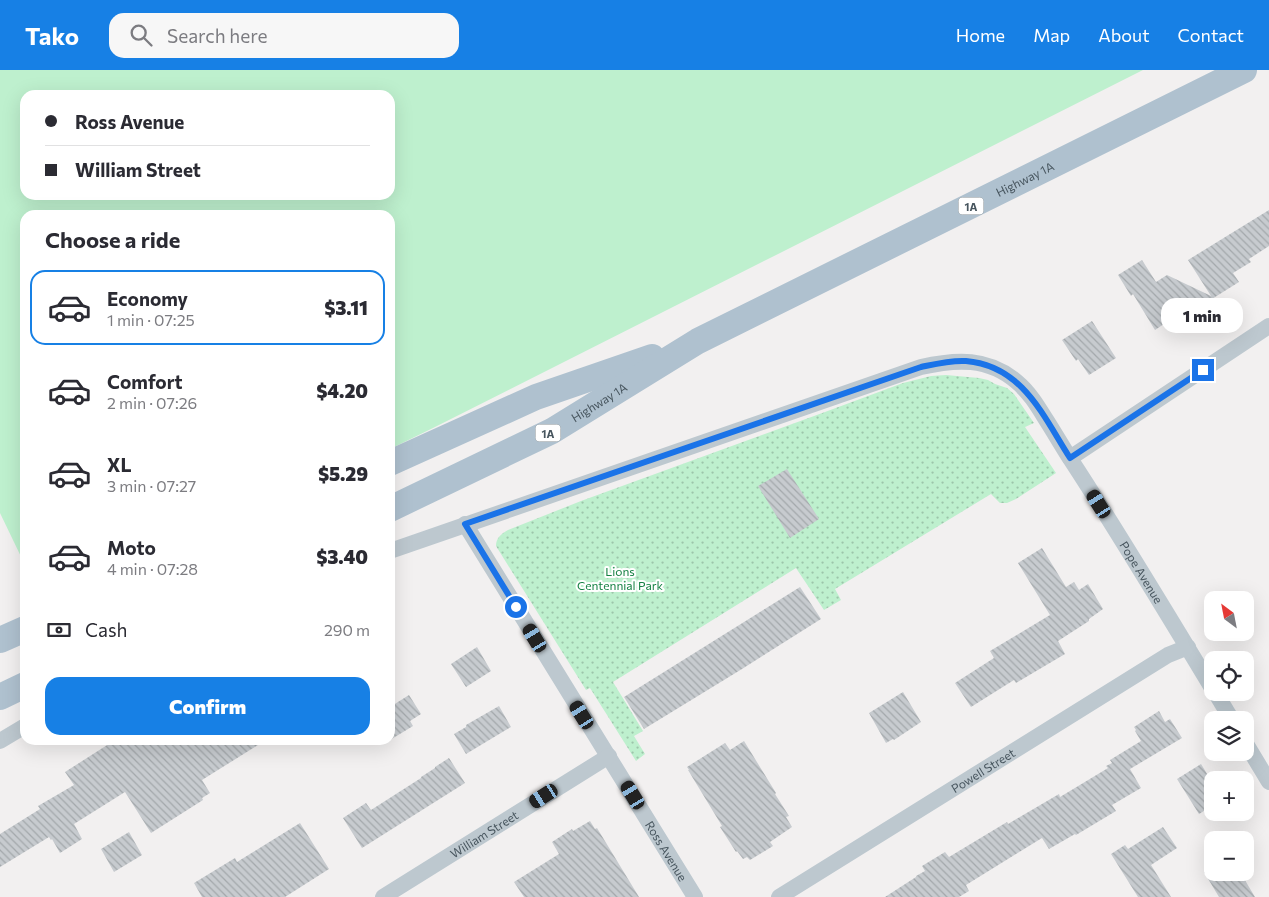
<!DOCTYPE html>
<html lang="en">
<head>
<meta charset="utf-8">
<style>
	body { margin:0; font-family:Commissioner,sans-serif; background:#f7f7f7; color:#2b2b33; height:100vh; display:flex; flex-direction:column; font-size:19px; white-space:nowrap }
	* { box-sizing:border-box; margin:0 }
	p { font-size:16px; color:#7c7c81 }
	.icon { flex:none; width:28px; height:28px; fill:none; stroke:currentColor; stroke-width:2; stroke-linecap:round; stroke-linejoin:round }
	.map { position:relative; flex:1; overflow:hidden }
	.panel { position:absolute; left:20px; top:140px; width:375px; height:535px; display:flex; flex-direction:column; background:#fff; border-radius:15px; box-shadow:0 5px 20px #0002 }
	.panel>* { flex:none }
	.guide { position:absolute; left:20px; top:20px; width:375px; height:110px; border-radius:15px; box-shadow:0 5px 20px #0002; display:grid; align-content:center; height:110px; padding:0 25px; background:#fff }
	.needle { width:32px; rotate:328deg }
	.tools { position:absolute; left:1204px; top:521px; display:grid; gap:10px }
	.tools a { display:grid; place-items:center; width:50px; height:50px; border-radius:10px; background:#fff; box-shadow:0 5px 20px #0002; font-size:25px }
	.end { position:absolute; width:22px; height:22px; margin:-11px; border:6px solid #1a73e8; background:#fff; box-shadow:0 0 0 2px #fff }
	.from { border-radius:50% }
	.bubble { position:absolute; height:35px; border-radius:15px; background:#fff; box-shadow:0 5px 20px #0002; font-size:16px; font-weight:800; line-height:35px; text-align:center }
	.car { position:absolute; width:15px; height:30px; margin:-15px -8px; border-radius:6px; box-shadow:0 0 4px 1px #0007; background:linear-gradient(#222 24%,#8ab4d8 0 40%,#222 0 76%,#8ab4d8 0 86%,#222 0) }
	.guide b { display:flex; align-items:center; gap:18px; height:48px; font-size:19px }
	.guide b+b { border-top:1px solid #e1e1e2 }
	.guide i { width:12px; height:12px; background:#2b2b33 }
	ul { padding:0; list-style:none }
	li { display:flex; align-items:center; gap:15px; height:75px; margin:0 10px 8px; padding:0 15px; border:2px solid transparent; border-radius:15px }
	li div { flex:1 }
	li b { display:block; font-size:19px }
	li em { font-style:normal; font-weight:800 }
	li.current { border-color:#1780e5 }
	li>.icon { width:45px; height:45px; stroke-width:1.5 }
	h2 { padding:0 25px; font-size:22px; line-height:60px }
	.pay { display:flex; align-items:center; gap:12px; height:55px; padding:0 25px; font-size:19px }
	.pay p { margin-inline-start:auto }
	.button { display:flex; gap:10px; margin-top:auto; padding:10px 25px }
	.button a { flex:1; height:58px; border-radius:15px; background:#1780e5; color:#fff; font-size:20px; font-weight:800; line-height:58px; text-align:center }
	header { display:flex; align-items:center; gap:30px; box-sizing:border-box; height:70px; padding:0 25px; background:#1780e5; color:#fff }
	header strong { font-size:24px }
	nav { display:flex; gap:28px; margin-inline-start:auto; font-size:18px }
	.search { width:350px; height:45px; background:#f7f7f7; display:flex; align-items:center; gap:12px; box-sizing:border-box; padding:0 18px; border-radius:15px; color:#7c7c81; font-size:19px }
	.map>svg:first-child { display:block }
</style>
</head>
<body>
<header>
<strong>Tako</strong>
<div class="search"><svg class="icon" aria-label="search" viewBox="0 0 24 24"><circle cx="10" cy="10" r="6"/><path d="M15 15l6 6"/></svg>Search here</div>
<nav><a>Home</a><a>Map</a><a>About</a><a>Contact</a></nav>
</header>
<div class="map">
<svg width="1269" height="827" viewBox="0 0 1269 827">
	<defs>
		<pattern id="park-dots" width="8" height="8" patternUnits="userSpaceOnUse" patternTransform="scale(1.25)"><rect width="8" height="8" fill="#bef0ce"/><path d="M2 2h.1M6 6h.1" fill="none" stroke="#9cc5aa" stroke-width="1.8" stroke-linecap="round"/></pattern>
		<pattern id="building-back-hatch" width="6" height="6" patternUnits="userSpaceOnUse" patternTransform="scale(1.25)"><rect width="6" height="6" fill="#c7cbcf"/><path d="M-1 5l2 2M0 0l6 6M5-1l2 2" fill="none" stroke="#a3a8ab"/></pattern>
	</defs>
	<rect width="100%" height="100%" fill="#f2f0f0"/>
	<!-- green -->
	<path fill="#bef0ce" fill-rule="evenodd" d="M0,0H1143L433,358L390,379V145H25V495L0,443ZM25,25H390V125H25Z"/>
	<!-- park -->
	<path fill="url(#park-dots)" d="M946,305L979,308L988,310L995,314L1007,318L1014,324L1034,353L1025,357L1056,403L1016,429L1007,433H1000L991,424L835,519L841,530L824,540L796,498L613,612L643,661L634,666L645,684L636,691L590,618L586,620L496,476C496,468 501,464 508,460L581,431L825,342L903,313L931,306Z"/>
	<!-- building -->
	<path fill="url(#building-back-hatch)" d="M1269,140V176L1249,189L1251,192L1233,203L1239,212L1196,239L1199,244L1179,256L1173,248L1155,260L1133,224L1131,226L1118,205L1142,190L1156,212L1167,205L1211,226L1188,190Z
		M1092,251L1116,288L1089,305L1078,289L1076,291L1062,270Z
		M787,399L819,449L790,468L758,416Z
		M1042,478L1066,517L1074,512L1079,520L1088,514L1103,539L1089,549V551L1058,571L1065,584L1016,613L1014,610L971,637L955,613L994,588L990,581L1050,545L1018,493Z
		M800,517L821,549L742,599L644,659L624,627Z
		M477,577L491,601L466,617L451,594Z
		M903,622L921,652L894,670L893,669L886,673L869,643Z
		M409,625L421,644L410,651L413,656L390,670V637Z
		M499,636L511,657L466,684L454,664L466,657V655Z
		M1159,641L1165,652L1170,649L1182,668L1130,699L1141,718L1112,735L1116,741L1076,765L1075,764L1049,779L1042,768L966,815L969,821L959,827H885L916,807V806L925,801L922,796L945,782L949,787L1007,752L1008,754L1059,724L1060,727L1108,698L1106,696L1112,693L1110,690L1141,671L1135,661L1136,660L1134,657Z
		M115,670H266L202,710L210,723L202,728L203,730L151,763L125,722L74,754L82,769L60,783L52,769L51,770L49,767L0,797V764L40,739L38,736L74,715L65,702Z
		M744,671L776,723L775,724L789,746L786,747L792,757L770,772L773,776L750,790L747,787L743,789L737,781L736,782L720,757L722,756L688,700H689L687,697L725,673L730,680Z
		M449,688L465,713L362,778L343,748L366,733L371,740L421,708V707L435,698V697Z
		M1201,694L1212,712V736L1199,744L1177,709Z
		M590,751L595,759L597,758L639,827H524L514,812L559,784L552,772L572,759L573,761Z
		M300,753L329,799L285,827H202L194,813L235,788L237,792Z
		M1163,757L1177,778L1151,795L1171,827H1138L1111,784L1125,775L1128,779Z
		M129,762L142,785L114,802L101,779Z
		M1204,802H1240L1255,827H1219Z"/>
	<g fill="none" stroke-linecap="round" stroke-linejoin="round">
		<!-- minor -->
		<g stroke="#bdc8cf" stroke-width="16">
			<path d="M1070,388L1269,256"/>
			<path id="s1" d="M465,454L695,827"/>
			<path id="s2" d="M390,481L921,297C956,289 988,287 1017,312C1029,322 1037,335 1045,348C1054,362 1062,376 1071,390C1120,465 1166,542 1212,618"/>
			<path d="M1215,622L1232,650"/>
			<path d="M0,671L25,656"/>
			<path d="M1245,672L1269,712"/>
			<path id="s3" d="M383,827L609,686"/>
			<path id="s4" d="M779,827L1168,585L1188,577"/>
		</g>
		<!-- primary -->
		<g stroke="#afc1cf" stroke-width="26">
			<path d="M390,393L536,327L652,287"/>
			<path id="s5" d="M390,439L552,361L698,271L1244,0"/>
			<path d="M0,570L25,559"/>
			<path d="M0,627L25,615"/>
		</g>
	</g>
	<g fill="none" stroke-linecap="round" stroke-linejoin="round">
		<!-- route -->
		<path stroke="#1a73e8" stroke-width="6" d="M516,537L465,454L921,297C935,294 951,290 966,291C1023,296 1043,346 1070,388L1203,300"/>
	</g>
	<g text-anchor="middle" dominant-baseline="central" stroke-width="4" stroke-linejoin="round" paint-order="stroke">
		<!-- shield labels -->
		<g fill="#fff" stroke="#7e888e" stroke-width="1">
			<rect x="958.5" y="127.5" width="25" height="17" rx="4"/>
			<rect x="535.5" y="354.5" width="25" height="17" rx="4"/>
		</g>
		<g font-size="11" font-weight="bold" fill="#47555e">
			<text x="971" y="136">1A</text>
			<text x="548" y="363">1A</text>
		</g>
		<!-- street labels -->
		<g font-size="12" fill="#47555e" stroke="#fff">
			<text stroke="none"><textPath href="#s5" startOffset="716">Highway 1A</textPath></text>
			<text stroke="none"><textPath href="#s5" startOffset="235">Highway 1A</textPath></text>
			<text stroke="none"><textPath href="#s2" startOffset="891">Pope Avenue</textPath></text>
			<text stroke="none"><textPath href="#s4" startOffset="240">Powell Street</textPath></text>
			<text stroke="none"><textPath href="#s3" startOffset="119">William Street</textPath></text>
			<text stroke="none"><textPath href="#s1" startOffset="384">Ross Avenue</textPath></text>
		</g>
		<!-- park labels -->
		<g font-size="12" fill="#168143" stroke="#fff">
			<text x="620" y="501">Lions<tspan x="620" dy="14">Centennial Park</tspan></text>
		</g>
	</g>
</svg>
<div class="tools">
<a><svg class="needle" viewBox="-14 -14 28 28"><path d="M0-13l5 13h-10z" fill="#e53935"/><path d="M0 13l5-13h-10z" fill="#7c7c81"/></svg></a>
<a><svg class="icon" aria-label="locate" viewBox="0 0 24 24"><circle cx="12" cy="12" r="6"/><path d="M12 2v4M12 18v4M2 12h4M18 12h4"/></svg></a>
<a><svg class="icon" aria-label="layers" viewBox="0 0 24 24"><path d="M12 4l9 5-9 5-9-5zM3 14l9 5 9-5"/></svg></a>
<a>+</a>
<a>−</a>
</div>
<i class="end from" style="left:516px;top:537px"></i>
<i class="end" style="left:1203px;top:300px"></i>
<div class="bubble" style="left:1161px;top:228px;width:82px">1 min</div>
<i class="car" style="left:1099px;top:434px;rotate:328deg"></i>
<i class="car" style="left:535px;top:568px;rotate:329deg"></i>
<i class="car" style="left:582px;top:645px;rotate:328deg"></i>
<i class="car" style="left:633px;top:725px;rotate:329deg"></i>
<i class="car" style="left:544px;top:726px;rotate:238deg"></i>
<div class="guide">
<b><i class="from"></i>Ross Avenue</b>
<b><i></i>William Street</b>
</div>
<section class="panel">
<h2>Choose a ride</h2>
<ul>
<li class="current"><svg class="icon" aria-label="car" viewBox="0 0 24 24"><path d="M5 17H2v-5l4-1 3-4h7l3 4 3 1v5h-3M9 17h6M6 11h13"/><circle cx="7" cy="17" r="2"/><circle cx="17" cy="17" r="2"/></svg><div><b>Economy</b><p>1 min · 07:25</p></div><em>$3.11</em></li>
<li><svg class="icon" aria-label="car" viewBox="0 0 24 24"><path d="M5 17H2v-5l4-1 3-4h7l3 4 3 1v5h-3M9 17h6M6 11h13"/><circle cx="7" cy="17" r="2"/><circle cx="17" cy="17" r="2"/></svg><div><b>Comfort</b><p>2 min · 07:26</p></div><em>$4.20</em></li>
<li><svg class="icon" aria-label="car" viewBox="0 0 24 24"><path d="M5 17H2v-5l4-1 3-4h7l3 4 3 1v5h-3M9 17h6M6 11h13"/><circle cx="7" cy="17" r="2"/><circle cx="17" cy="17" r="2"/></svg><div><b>XL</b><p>3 min · 07:27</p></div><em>$5.29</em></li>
<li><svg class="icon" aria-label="car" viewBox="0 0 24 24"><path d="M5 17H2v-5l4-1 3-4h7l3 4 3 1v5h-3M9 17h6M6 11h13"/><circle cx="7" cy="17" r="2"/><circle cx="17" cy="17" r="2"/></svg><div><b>Moto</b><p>4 min · 07:28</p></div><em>$3.40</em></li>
</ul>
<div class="pay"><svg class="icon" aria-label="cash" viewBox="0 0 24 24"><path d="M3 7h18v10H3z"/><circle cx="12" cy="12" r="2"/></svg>Cash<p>290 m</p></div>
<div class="button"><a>Confirm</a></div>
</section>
</div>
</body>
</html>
